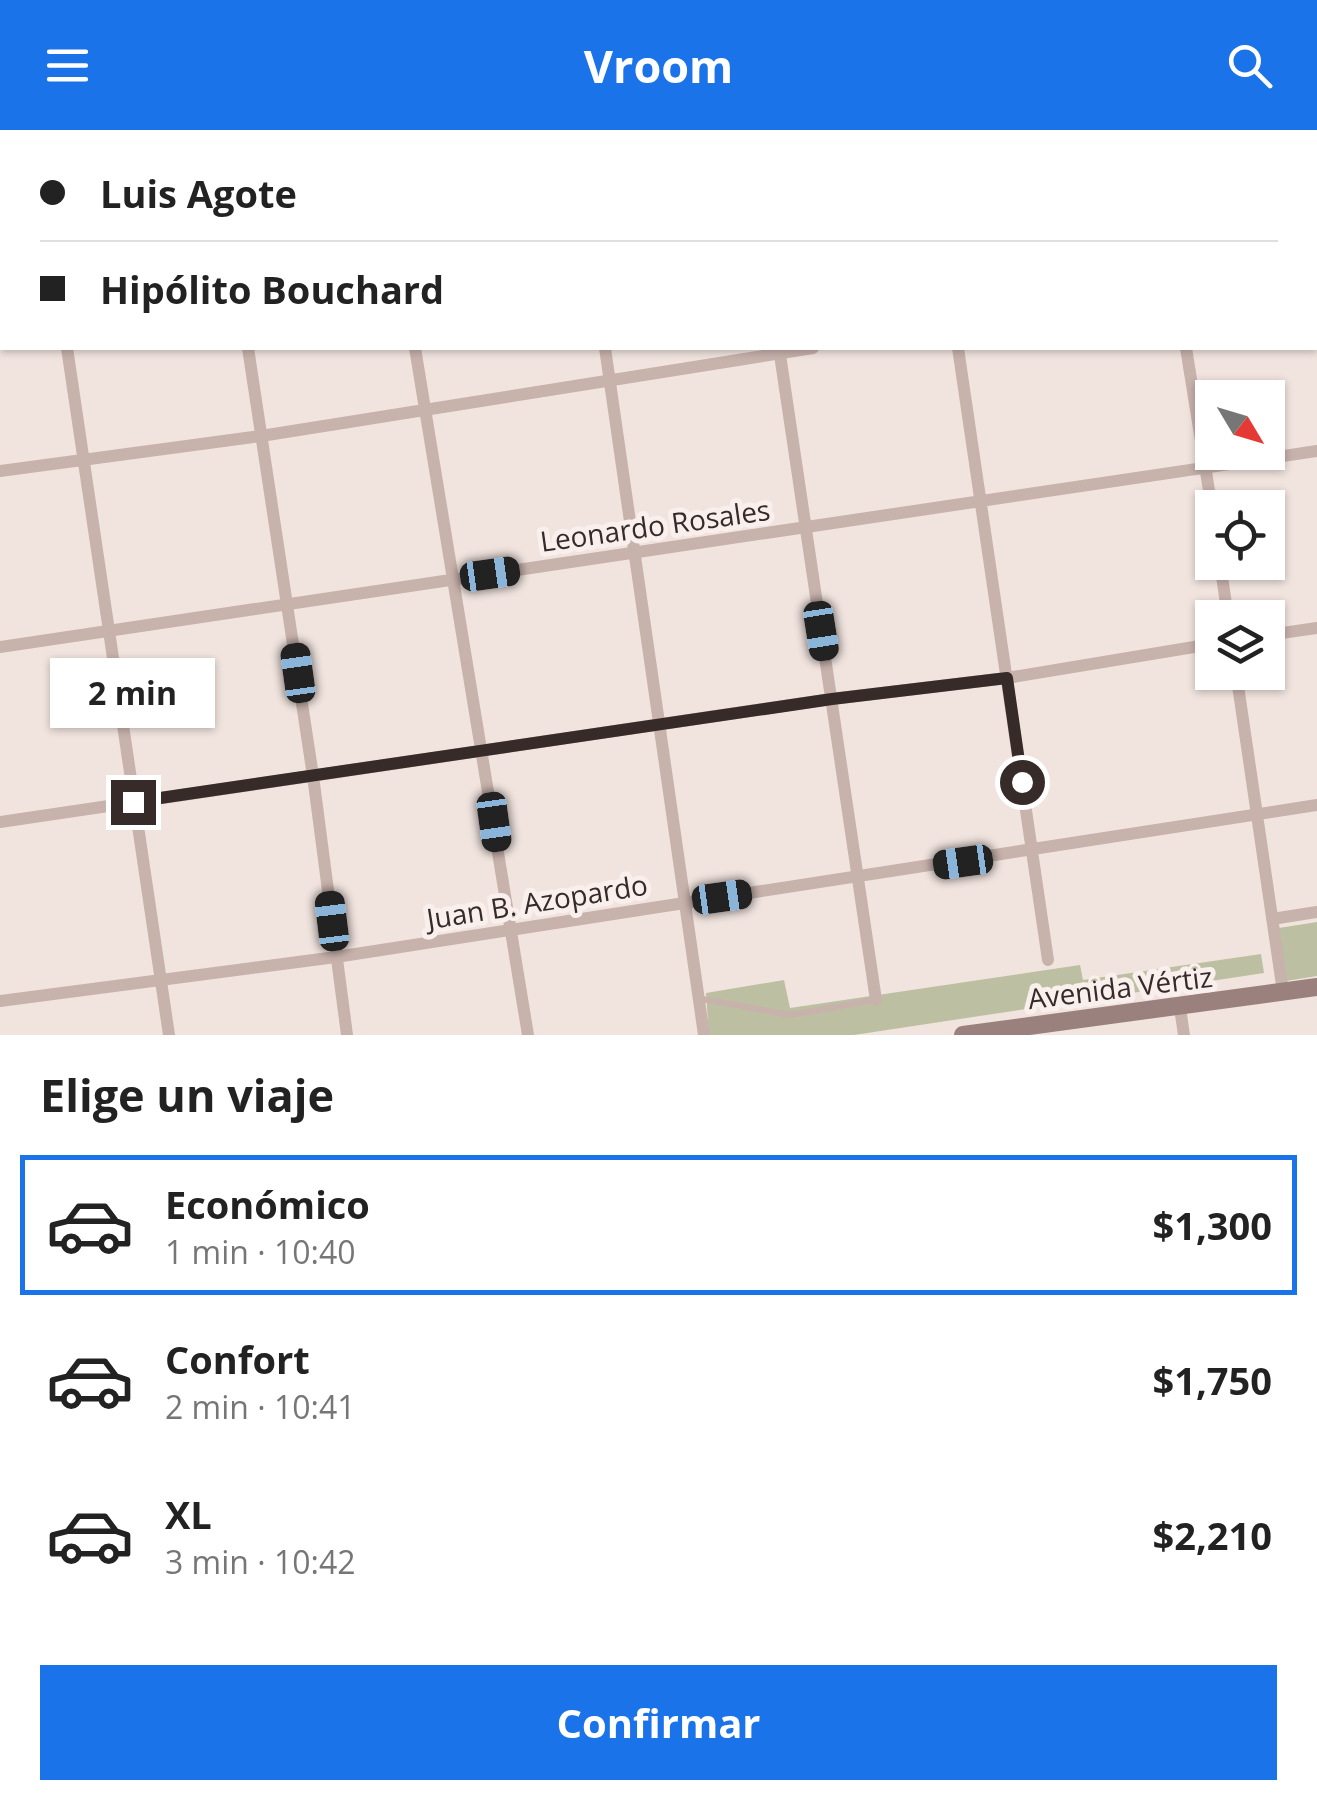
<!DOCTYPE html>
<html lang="es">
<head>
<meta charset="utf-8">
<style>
	body { margin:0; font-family:"Open Sans",sans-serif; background:#f6f6f6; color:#222; height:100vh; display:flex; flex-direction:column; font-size:38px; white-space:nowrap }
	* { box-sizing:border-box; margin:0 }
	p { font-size:32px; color:#767676 }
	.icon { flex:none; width:55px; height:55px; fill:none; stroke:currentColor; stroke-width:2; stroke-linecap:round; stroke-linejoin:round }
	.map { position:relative; height:905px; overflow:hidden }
	.side { display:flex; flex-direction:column; background:#fff; flex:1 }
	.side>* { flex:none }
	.guide { position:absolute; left:0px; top:0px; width:1318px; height:220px; box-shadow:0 2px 8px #0004; display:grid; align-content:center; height:220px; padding:0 40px; background:#fff }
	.needle { width:65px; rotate:128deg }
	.tools { position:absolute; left:1195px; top:250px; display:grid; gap:20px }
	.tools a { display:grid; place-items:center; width:90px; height:90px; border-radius:0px; background:#fff; box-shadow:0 2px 8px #0004; font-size:50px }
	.end { position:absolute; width:45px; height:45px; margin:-22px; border:12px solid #372b2a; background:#fff; box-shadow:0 0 0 5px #fff }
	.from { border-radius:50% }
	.bubble { position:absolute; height:70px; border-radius:0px; background:#fff; box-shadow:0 2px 8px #0004; font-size:32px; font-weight:700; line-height:70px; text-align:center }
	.car { position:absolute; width:30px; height:60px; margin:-30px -15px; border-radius:12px; box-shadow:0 0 8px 2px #0007; background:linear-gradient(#222 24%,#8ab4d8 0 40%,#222 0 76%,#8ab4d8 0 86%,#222 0) }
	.guide b { display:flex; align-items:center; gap:35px; height:95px; font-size:38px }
	.guide b+b { border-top:2px solid #e0e0e0 }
	.guide i { width:25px; height:25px; background:#222 }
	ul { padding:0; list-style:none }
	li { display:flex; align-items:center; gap:30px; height:140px; margin:0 20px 15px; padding:0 20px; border:5px solid transparent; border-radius:0px }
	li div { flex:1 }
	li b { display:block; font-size:38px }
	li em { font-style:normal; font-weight:700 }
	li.current { border-color:#1a73e8 }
	li>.icon { width:90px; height:90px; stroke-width:1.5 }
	h2 { padding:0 40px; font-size:45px; line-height:120px }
	.action { display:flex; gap:20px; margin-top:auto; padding:20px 40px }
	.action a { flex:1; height:115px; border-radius:0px; background:#1a73e8; color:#fff; font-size:40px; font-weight:700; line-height:115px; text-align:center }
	header { display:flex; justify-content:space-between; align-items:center; height:130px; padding:0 40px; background:#1a73e8; color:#fff; font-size:45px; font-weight:700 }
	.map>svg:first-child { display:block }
</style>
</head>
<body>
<header><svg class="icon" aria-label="menu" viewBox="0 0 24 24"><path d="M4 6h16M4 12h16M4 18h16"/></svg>Vroom<svg class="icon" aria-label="search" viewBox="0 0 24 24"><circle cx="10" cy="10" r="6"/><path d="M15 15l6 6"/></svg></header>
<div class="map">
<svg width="1317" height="905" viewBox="0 0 1317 905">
	<rect width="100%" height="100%" fill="#f1e4df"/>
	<!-- green -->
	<path fill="#bcbfa1" d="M1317,792V846L1286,851L1279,798Z
		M1261,824L1264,843L854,905H709L706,863L784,850L790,878L1080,835L1083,850Z"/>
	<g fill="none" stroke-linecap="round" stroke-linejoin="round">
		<!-- lane -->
		<path stroke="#c8b2ac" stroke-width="6" d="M702,869L790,885L875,870"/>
		<!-- street -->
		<path stroke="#c8b2ac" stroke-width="12" d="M35,0V2
			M214,0V2
			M384,0V2
			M572,0L573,2
			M747,0V2
			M926,0L927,2
			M1152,0V2
			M1072,2L1089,0
			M1315,147L1317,146
			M0,162H2
			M67,218L169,905
			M248,218L313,646L347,905
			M415,218L528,905
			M605,218L704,905
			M779,218L876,870
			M958,218L1048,830
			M1186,218L1212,379
			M0,341L261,306L813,218
			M1220,432L1228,488
			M1268,505L1317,498
			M0,517L1317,321
			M1236,542L1283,862
			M0,692L831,569L1007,548L1212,514
			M1272,789L1317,782
			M0,871L336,827L1317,675
			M1180,878L1184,905"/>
		<!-- secondary -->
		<path stroke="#9b817e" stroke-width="18" d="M963,905L1317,857"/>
	</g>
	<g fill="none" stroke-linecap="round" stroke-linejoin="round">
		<!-- route -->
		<path stroke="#372b2a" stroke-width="12" d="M133,672L832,569L1007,548L1022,652"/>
	</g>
	<g text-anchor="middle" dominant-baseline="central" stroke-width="10" stroke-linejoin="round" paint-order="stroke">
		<!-- street labels -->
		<g font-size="28" fill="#372b2a" stroke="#f9efec">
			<text transform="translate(655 395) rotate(-8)">Leonardo Rosales</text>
			<text transform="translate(537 771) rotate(-9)">Juan B. Azopardo</text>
			<text transform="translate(1120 857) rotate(-7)">Avenida Vértiz</text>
		</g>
	</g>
</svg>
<div class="tools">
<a><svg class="needle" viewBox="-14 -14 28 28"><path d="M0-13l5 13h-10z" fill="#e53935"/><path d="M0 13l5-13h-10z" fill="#767676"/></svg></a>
<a><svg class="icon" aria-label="locate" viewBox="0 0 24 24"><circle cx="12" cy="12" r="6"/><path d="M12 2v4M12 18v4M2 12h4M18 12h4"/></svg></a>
<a><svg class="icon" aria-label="layers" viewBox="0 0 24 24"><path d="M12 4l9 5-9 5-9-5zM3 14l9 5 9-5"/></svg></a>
</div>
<i class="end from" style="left:1022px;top:652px"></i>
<i class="end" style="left:133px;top:672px"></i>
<div class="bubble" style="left:50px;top:528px;width:165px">2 min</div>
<i class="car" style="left:490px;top:444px;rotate:82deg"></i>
<i class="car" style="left:821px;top:501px;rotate:171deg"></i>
<i class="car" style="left:298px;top:543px;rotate:352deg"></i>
<i class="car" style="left:494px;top:692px;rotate:172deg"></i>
<i class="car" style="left:963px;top:732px;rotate:262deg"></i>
<i class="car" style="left:722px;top:767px;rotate:82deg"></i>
<i class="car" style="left:332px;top:791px;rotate:353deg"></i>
<div class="guide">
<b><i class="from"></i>Luis Agote</b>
<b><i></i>Hipólito Bouchard</b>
</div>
</div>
<section class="side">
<h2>Elige un viaje</h2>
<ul>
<li class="current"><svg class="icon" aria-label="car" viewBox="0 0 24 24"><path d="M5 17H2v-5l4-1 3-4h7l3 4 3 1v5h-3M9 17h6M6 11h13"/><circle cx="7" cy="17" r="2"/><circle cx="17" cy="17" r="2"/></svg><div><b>Económico</b><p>1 min · 10:40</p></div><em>$1,300</em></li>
<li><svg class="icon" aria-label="car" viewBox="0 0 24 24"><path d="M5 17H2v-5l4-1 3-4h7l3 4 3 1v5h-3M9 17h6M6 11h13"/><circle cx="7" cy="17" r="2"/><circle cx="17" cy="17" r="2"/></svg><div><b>Confort</b><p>2 min · 10:41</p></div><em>$1,750</em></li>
<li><svg class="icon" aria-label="car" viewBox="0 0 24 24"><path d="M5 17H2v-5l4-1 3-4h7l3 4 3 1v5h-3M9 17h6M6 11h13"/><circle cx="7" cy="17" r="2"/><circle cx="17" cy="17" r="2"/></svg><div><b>XL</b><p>3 min · 10:42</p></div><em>$2,210</em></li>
</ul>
<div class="action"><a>Confirmar</a></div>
</section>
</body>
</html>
